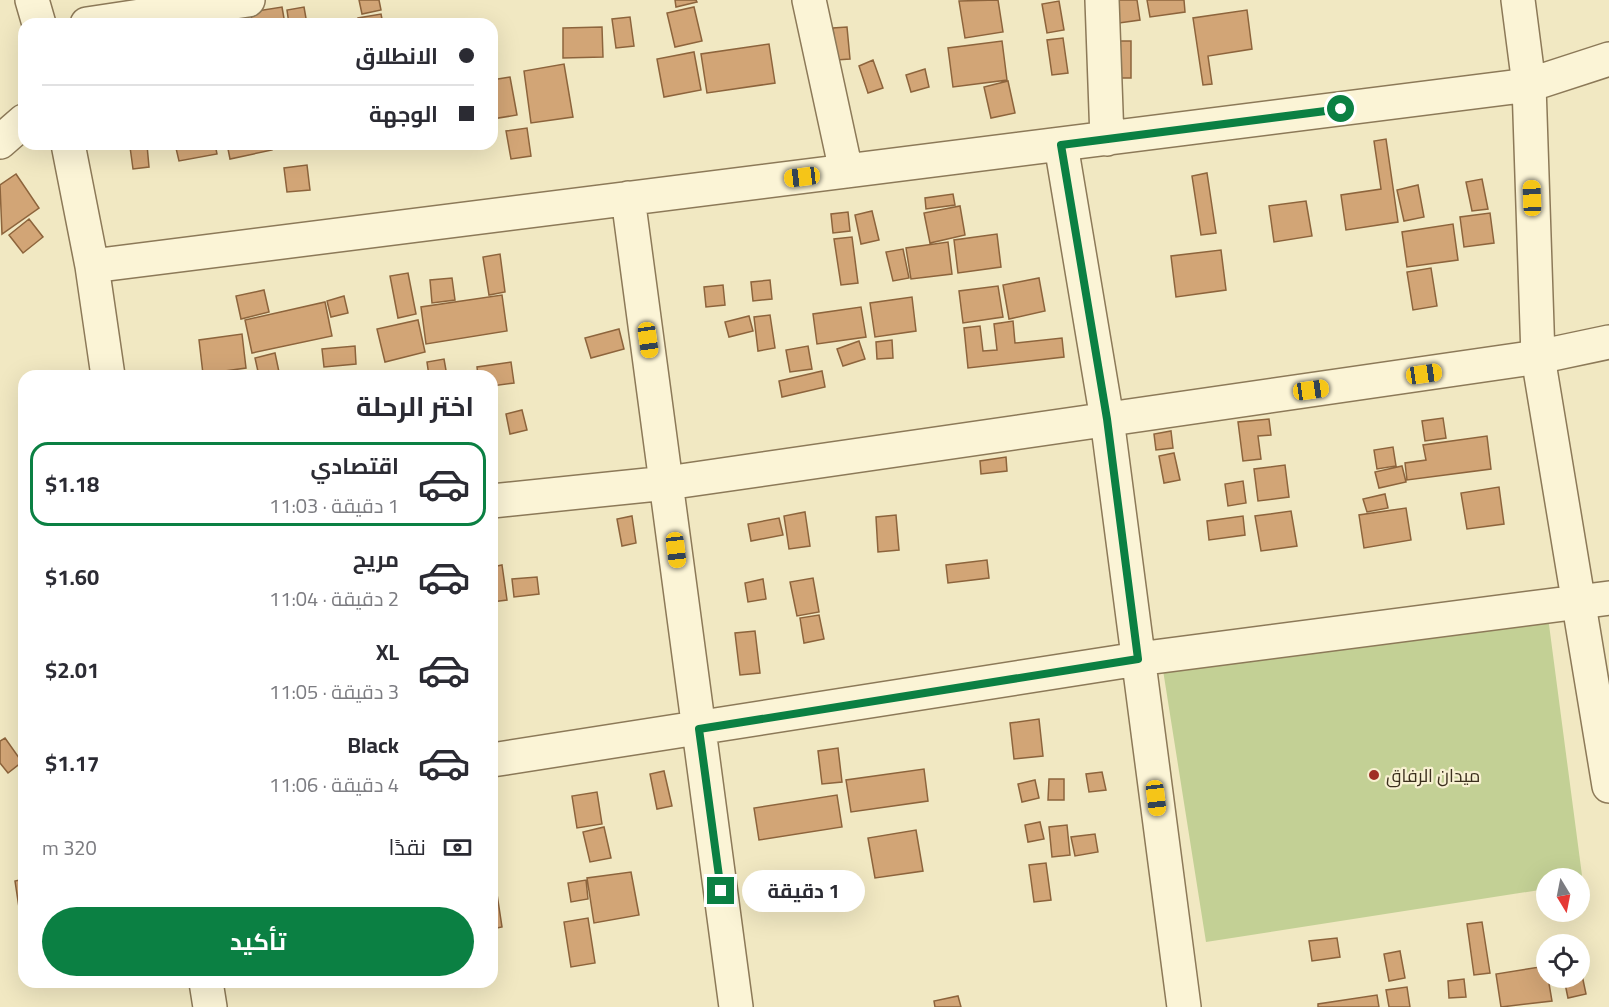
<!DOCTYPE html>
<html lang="ar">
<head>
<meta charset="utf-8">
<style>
	body { margin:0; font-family:Georgia,Cairo,serif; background:#f2f2f3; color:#2b2b33; direction:rtl; height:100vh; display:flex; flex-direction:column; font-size:22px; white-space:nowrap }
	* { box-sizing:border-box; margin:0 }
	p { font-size:20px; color:#7c7c81 }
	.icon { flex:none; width:33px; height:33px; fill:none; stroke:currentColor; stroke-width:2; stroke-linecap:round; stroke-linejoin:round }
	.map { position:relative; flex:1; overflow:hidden; direction:ltr }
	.drawer { position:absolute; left:18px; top:370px; width:480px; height:618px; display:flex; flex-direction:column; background:#fff; border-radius:18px; box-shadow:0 6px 24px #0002; direction:rtl }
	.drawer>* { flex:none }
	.top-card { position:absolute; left:18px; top:18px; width:480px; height:132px; border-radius:18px; box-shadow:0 6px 24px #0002; direction:rtl; display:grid; align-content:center; height:132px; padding:0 24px; background:#fff }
	.needle { width:39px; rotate:170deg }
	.fabs { position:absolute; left:1536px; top:868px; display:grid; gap:12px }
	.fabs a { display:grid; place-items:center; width:54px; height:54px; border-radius:50%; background:#fff; box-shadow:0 6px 24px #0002; font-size:30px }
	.end { position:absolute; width:27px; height:27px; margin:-14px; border:8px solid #0b8043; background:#fff; box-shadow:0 0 0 3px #fff }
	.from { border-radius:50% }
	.bubble { position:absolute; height:42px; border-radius:21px; background:#fff; box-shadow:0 6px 24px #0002; font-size:20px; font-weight:700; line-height:42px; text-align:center; direction:rtl }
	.car { position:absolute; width:18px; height:36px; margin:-18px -9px; border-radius:8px; box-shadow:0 0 4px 2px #0007; background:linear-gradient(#f5c518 24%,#345 0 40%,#f5c518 0 76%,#345 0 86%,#f5c518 0) }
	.top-card b { display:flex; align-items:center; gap:21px; height:57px; font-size:22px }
	.top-card b+b { border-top:2px solid #e1e1e2 }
	.top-card i { width:15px; height:15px; background:#2b2b33 }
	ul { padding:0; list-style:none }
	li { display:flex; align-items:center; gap:18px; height:84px; margin:0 12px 9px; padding:0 12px; border:3px solid transparent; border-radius:18px }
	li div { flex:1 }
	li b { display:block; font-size:22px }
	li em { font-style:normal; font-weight:700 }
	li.current { border-color:#0b8043 }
	li>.icon { width:54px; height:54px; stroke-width:1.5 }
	h2 { padding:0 24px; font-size:27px; line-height:72px }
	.pay { display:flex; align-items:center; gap:15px; height:66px; padding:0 24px; font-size:22px }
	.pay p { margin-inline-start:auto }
	.action { display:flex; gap:12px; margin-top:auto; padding:12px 24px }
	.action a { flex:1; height:69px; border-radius:36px; background:#0b8043; color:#fff; font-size:24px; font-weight:700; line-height:69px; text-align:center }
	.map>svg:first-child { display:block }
</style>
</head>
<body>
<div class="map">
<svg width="1609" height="1007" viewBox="0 0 1609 1007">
	<rect width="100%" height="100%" fill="#f1e8c2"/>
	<!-- green -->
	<path fill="#c3d095" d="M1548,617L1583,883L1580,884V879H1546V889L1206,942L1163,670Z"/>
	<!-- building -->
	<path fill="#d2a576" stroke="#8d643c" stroke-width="1.5" d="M359,0H379L381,10L362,14Z
		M675,0H696L697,2L676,7Z
		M998,0L1003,32L965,38L959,1Z
		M1108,0H1137L1140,20L1112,24Z
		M1147,0H1184L1185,12L1150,17Z
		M1059,1L1064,30L1047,33L1042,4Z
		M282,7L285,24H252L251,12Z
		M304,7L307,24H289L287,10Z
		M694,7L702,41L675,47L667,13Z
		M1247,10L1252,49L1208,56L1212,84L1203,85L1193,18Z
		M381,14L383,24H358V18Z
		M630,17L634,46L616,48L612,19Z
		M602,27L603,57L563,58V28Z
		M847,27L850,59L836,60L833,28Z
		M1063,38L1068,73L1052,75L1047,40Z
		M1002,41L1007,80L953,87L948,48Z
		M1114,41H1131V78H1113Z
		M769,44L775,83L707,93L701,54Z
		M694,52L701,90L664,97L657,59Z
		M873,60L883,88L868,93L859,66Z
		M564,64L573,117L531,123L524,71Z
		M925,69L929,87L911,92L906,75Z
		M510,77L517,115L492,119V80Z
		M1008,81L1015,113L991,118L984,87Z
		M527,128L531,156L511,159L506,131Z
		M1386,139L1398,222L1346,230L1341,195L1381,189L1374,141Z
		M175,144H215L217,154L179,161Z
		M227,144H271L272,150L230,159Z
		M147,145L149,167L133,169L130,147Z
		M307,165L310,190L287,192L284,168Z
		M1207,173L1216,233L1201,235L1192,176Z
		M16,174L39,208L2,234L0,185Z
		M1482,179L1488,209L1472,211L1466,182Z
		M1418,185L1424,217L1404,221L1397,190Z
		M953,194L955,205L926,209L925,198Z
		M1306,201L1312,236L1274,242L1269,206Z
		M960,206L965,235L930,243L924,213Z
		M872,211L879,240L861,244L855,215Z
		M848,212L850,231L833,233L831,214Z
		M1490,213L1494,243L1464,247L1460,217Z
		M29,219L43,237L23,253L9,235Z
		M1453,224L1458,260L1407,267L1402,232Z
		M997,234L1001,267L958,273L954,240Z
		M852,237L858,283L841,285L834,239Z
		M948,242L952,274L911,279L906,248Z
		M903,249L909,278L893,281L886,252Z
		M1221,250L1226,290L1176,297L1171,256Z
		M500,254L505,292L489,295L483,257Z
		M1431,268L1437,306L1413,310L1407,272Z
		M408,273L416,314L398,318L390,276Z
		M452,278L455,300L432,303L430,280Z
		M1039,278L1045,311L1009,319L1003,285Z
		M770,280L772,299L753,301L751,282Z
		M723,285L725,305L706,307L704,287Z
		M998,286L1003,317L963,323L959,291Z
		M264,290L269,312L241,319L236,296Z
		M502,295L507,331L426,344L421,307Z
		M344,296L348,313L331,317L327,301Z
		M912,297L916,331L875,337L870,303Z
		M325,302L332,336L252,353L245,320Z
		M861,307L866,337L817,344L813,314Z
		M770,315L775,348L758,351L754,317Z
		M749,316L753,331L729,337L725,322Z
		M418,320L425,352L385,362L377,329Z
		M1013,321L1015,343L1062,338L1064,357L968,368L964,328L980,326L983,351L997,350L994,324Z
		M619,329L624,349L591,358L585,338Z
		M242,334L246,368L203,374L199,340Z
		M892,340L893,358L877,359L876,342Z
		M859,341L865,359L843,366L837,349Z
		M355,346L356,364L324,367L322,349Z
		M808,346L812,369L790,372L786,350Z
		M275,353L279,372L259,376L255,358Z
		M444,359L447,376H429L427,362Z
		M511,362L514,383L492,386V376H478L477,367Z
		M822,371L825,387L782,397L779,381Z
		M522,410L527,430L510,434L506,414Z
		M1443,418L1446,438L1425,441L1422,421Z
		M1269,419L1271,435L1258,436L1261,459L1243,461L1238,422Z
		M1171,431L1173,448L1156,450L1154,434Z
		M1487,436L1491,469L1407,480L1405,463L1426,460L1423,445Z
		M1393,447L1396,466L1377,469L1374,450Z
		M1174,453L1180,480L1164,483L1159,456Z
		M1006,457L1007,471L981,474L980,461Z
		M1285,465L1289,497L1258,501L1254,469Z
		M1402,466L1406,482L1379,488L1375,472Z
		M1243,481L1246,503L1228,506L1225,484Z
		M1499,487L1504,524L1467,529L1461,493Z
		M1385,494L1388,508L1367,512L1363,499Z
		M1406,508L1411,540L1364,548L1359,515Z
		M1291,511L1297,546L1261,551L1255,516Z
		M805,512L810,546L789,549L784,516Z
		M896,515L899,550L878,552L876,517Z
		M632,516L636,543L622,546L617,519Z
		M1243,516L1245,535L1209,540L1207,521Z
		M779,518L783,535L751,541L748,524Z
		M987,560L989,578L948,583L946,565Z
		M502,565L507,600L492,602V567Z
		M537,577L539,594L514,597L512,579Z
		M813,578L819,612L797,616L790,582Z
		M763,579L766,599L748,602L745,583Z
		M819,615L824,639L804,643L800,618Z
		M755,631L760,673L740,675L735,633Z
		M1039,719L1043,756L1014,759L1010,723Z
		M5,738L22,762L8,773L0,763V741Z
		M838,748L842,782L822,784L818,751Z
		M924,769L928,801L851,812L846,780Z
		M664,771L672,806L657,809L650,774Z
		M1102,772L1106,790L1089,792L1086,774Z
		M1049,779H1064V800H1048Z
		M1035,780L1039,798L1022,802L1018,784Z
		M597,792L602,824L577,828L572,796Z
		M837,795L842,827L759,840L754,808Z
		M1040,822L1044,839L1028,842L1025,825Z
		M1067,825L1070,855L1052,857L1049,827Z
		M604,827L611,858L590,862L583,832Z
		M916,830L923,871L875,878L868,838Z
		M1095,834L1098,852L1075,856L1071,837Z
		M1046,863L1051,900L1034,902L1029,865Z
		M631,872L639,915L594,923L587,878Z
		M24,879V913L20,914L15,881Z
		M586,880L588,899L571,902L568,883Z
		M497,894L502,927L492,929V895Z
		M588,918L595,963L571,967L564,922Z
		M1482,922L1490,973L1474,975L1467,924Z
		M1337,938L1340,957L1312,961L1309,941Z
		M1400,951L1405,978L1389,981L1384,954Z
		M1546,966L1552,1001L1501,1007L1496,974Z
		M1580,975H1582L1586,994L1568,998L1564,979L1580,978Z
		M1464,979L1466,997L1449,998L1448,981Z
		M1407,987L1410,1007H1389L1386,990Z
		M1377,995L1379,1007H1318V1004Z
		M958,996L961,1007H935L934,1001Z"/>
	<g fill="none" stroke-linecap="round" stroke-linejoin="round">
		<!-- minor casing -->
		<g stroke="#8c7958" stroke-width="36">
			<path id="minor" d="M32,0L39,24
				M809,0L846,171
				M1102,0L1107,139
				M1518,0L1529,85L1538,357L1609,786
				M87,24L248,0
				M0,142L24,121
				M68,144L92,266L108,376
				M1061,145L1107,419L1184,1007
				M628,198L736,1007
				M92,266L1529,85L1609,59
				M492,501L667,483L1538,357L1609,342
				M492,760L1138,659L1609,598
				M206,982L210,1007"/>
		</g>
		<!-- minor -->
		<use href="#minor" stroke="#fbf4d6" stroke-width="33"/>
	</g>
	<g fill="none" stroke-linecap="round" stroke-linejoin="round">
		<!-- route -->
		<path stroke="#0b8043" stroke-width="8" d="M721,891L699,729L1138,659L1107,419L1061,145L1341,109"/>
	</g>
	<!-- markers -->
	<circle fill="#a02f24" stroke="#f8f1d2" stroke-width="2" cx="1374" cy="775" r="6"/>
	<g text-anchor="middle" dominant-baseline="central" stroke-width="4.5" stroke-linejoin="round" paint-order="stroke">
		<!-- poi labels -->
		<g font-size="18" fill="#3b2f1d" stroke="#f8f1d2" text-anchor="start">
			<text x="1386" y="775">ميدان الرفاق</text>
		</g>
	</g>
</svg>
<div class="fabs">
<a><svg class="needle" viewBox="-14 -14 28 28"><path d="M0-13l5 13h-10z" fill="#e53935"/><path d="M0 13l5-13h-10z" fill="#7c7c81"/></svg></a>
<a><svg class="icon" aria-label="locate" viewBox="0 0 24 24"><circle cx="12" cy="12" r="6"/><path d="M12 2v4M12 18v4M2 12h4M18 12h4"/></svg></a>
</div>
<i class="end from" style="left:1341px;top:109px"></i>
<i class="end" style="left:721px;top:891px"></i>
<div class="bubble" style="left:742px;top:870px;width:123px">1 دقيقة</div>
<i class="car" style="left:802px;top:177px;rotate:263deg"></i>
<i class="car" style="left:1532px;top:198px;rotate:358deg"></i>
<i class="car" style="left:648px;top:340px;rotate:172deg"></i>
<i class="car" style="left:1424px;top:374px;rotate:82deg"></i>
<i class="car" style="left:1311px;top:390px;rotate:82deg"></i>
<i class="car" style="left:676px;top:550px;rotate:173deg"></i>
<i class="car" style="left:1156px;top:798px;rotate:173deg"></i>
<div class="top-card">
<b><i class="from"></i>الانطلاق</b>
<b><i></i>الوجهة</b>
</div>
<section class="drawer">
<h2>اختر الرحلة</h2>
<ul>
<li class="current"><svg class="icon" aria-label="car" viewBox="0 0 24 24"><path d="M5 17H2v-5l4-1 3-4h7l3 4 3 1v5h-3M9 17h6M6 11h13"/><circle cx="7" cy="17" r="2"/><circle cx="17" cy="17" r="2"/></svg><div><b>اقتصادي</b><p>1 دقيقة · 11:03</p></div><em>$1.18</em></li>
<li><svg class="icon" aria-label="car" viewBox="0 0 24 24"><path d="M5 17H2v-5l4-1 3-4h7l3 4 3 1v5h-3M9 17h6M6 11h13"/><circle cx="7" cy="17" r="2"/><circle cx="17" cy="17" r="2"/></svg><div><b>مريح</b><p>2 دقيقة · 11:04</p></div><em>$1.60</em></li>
<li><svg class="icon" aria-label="car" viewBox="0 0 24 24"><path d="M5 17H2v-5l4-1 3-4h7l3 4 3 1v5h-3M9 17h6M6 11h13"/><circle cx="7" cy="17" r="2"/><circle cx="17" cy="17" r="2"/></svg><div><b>XL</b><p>3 دقيقة · 11:05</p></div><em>$2.01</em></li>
<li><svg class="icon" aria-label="car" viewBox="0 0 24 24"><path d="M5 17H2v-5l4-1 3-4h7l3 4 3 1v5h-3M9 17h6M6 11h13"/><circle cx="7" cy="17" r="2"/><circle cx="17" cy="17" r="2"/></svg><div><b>Black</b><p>4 دقيقة · 11:06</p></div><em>$1.17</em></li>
</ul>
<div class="pay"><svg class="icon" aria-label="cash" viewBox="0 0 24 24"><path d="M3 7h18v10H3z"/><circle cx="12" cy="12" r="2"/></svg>نقدًا<p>320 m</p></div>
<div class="action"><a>تأكيد</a></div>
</section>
</div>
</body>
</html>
